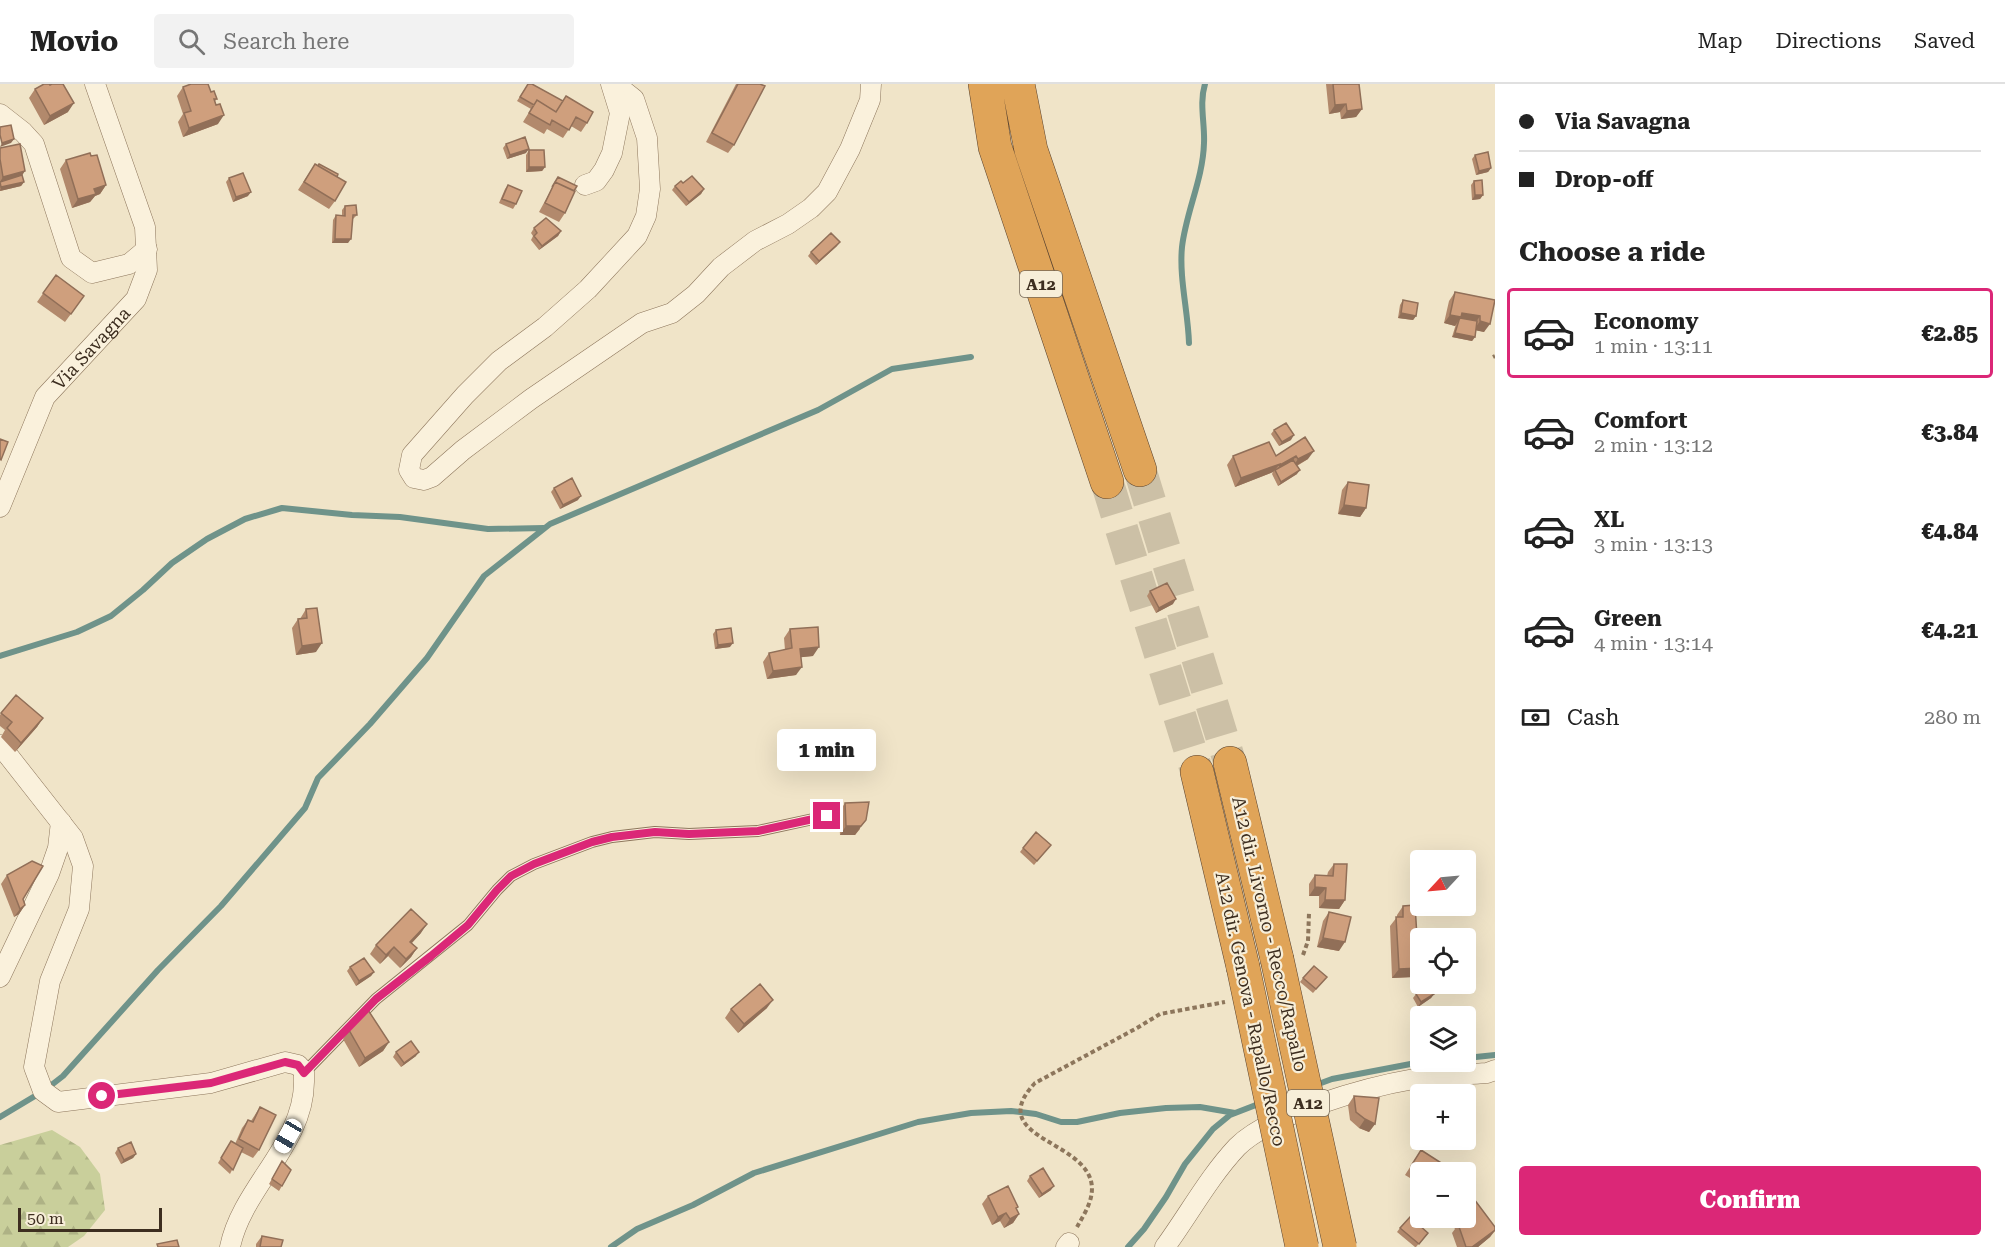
<!DOCTYPE html>
<html lang="en">
<head>
<meta charset="utf-8">
<style>
	body { margin:0; font-family:"Roboto Serif",serif; background:#f2f2f2; color:#222; height:100vh; display:flex; flex-direction:column; font-size:22px; white-space:nowrap }
	* { box-sizing:border-box; margin:0 }
	p { font-size:20px; color:#767676 }
	.icon { flex:none; width:33px; height:33px; fill:none; stroke:currentColor; stroke-width:2; stroke-linecap:round; stroke-linejoin:round }
	.map { position:relative; flex:1; overflow:hidden }
	.side { display:flex; flex-direction:column; background:#fff; width:510px }
	.side>* { flex:none }
	.banner { display:grid; align-content:center; height:132px; padding:0 24px; background:#fff }
	.needle { width:39px; rotate:244deg }
	.fabs { position:absolute; left:1410px; top:766px; display:grid; gap:12px }
	.fabs a { display:grid; place-items:center; width:66px; height:66px; border-radius:6px; background:#fff; box-shadow:0 6px 24px #0002; font-size:30px }
	.scale { position:absolute; left:18px; bottom:15px; width:144px; box-sizing:border-box; padding-left:6px; border:3px solid #3d2e20; border-top:0; font-size:16px; line-height:21px; white-space:nowrap; color:#3d2e20; -webkit-text-stroke:4px #f7eed8; paint-order:stroke }
	.end { position:absolute; width:27px; height:27px; margin:-14px; border:8px solid #db2777; background:#fff; box-shadow:0 0 0 3px #fff }
	.from { border-radius:50% }
	.bubble { position:absolute; height:42px; border-radius:6px; background:#fff; box-shadow:0 6px 24px #0002; font-size:20px; font-weight:800; line-height:42px; text-align:center }
	.car { position:absolute; width:18px; height:36px; margin:-18px -9px; border-radius:8px; box-shadow:0 0 4px 2px #0007; background:linear-gradient(#fff 24%,#345 0 40%,#fff 0 76%,#345 0 86%,#fff 0) }
	.banner b { display:flex; align-items:center; gap:21px; height:57px; font-size:22px }
	.banner b+b { border-top:2px solid #e0e0e0 }
	.banner i { width:15px; height:15px; background:#222 }
	ul { padding:0; list-style:none }
	li { display:flex; align-items:center; gap:18px; height:90px; margin:0 12px 9px; padding:0 12px; border:3px solid transparent; border-radius:6px }
	li div { flex:1 }
	li b { display:block; font-size:22px }
	li em { font-style:normal; font-weight:800 }
	li.selected { border-color:#db2777 }
	li>.icon { width:54px; height:54px; stroke-width:1.5 }
	h2 { padding:0 24px; font-size:27px; line-height:72px }
	.pay { display:flex; align-items:center; gap:15px; height:66px; padding:0 24px; font-size:22px }
	.pay p { margin-inline-start:auto }
	.cta { display:flex; gap:12px; margin-top:auto; padding:12px 24px }
	.cta a { flex:1; height:69px; border-radius:6px; background:#db2777; color:#fff; font-size:24px; font-weight:800; line-height:69px; text-align:center }
	header { display:flex; align-items:center; gap:36px; box-sizing:border-box; height:84px; padding:0 30px; background:#fff; border-bottom:2px solid #e0e0e0 }
	header strong { font-size:28px }
	nav { display:flex; gap:33px; margin-inline-start:auto; font-size:21px }
	.search { width:420px; height:54px; background:#f2f2f2; display:flex; align-items:center; gap:15px; box-sizing:border-box; padding:0 21px; border-radius:6px; color:#767676; font-size:22px }
	main { display:flex; flex:1; min-height:0 }
	.map>svg:first-child { display:block }
</style>
</head>
<body>
<header>
<strong>Movio</strong>
<div class="search"><svg class="icon" aria-label="search" viewBox="0 0 24 24"><circle cx="10" cy="10" r="6"/><path d="M15 15l6 6"/></svg>Search here</div>
<nav><a>Map</a><a>Directions</a><a>Saved</a></nav>
</header>
<main>
<div class="map">
<svg width="1495" height="1163" viewBox="0 0 1495 1163">
	<defs>
		<pattern id="forest-firs" width="22" height="20" patternUnits="userSpaceOnUse" patternTransform="scale(1.5)"><rect width="22" height="20" fill="#c9cf9b"/><path d="M5 1l3.5 6h-7zM16 11l3.5 6h-7z" fill="#aeb285"/></pattern>
	</defs>
	<rect width="100%" height="100%" fill="#f0e4c8"/>
	<!-- forest -->
	<path fill="url(#forest-firs)" d="M52,1046L80,1063L100,1090L105,1126L84,1152L68,1163H0V1061Z"/>
	<g fill="none" stroke-linecap="round" stroke-linejoin="round">
		<!-- stream -->
		<path stroke="#6f938a" stroke-width="6" d="M1189,259C1188,227 1179,194 1182,163C1186,128 1203,95 1204,59C1205,40 1199,19 1205,0
			M0,572L77,548L111,532L143,506L172,479L207,455L245,435L282,424L352,431L400,433L488,445L544,444
			M1466,974L1495,971
			M1313,1002L1332,995L1421,978
			M0,1033L45,1006L63,992L158,886L221,822L305,724L318,694L370,640L427,574L484,492L550,440L818,326L892,285L971,273
			M611,1163L637,1145L693,1121L754,1089L918,1038L971,1029L1011,1027L1036,1030L1061,1038H1077L1120,1029L1166,1024L1200,1023L1235,1029
			M1128,1163L1144,1145L1166,1113L1185,1080L1213,1045L1230,1031L1261,1019"/>
		<!-- motorway-tunnel -->
		<path stroke="#ccc0a6" stroke-width="33" stroke-dasharray="33 16" stroke-linecap="butt" d="M1140,386L1230,679
			M1107,398L1197,688"/>
		<!-- service casing -->
		<g stroke="#8d765c" stroke-width="12">
			<path id="service" d="M304,989L376,915L468,841L497,806L511,792L534,780L592,758L612,753L655,748L689,750L758,747L827,732"/>
		</g>
		<!-- minor casing -->
		<g stroke="#8d765c" stroke-width="21">
			<g id="minor">
				<path d="M615,0L634,15L647,54L650,105L646,132L637,152L588,205L545,243L499,277L465,311L412,371L409,386L414,394L424,396L432,393L463,366L531,315L642,239L672,229L696,210L721,183L755,157L788,140L811,124L827,108L850,65L870,16L871,0"/>
				<path d="M0,30L23,48L34,60L71,174L92,189L129,180L147,165"/>
				<path d="M585,101L596,97L604,86L612,69L620,29L611,0"/>
				<path id="s1" d="M0,423L45,313L136,215L147,186L145,143L95,0"/>
				<path d="M0,661L73,754L83,782L79,825L50,897L34,983L43,1007L58,1018L211,999L285,978L298,981C300,983 302,985 304,988C304,989 304,997 304,998C304,1060 242,1104 230,1163"/>
				<path d="M0,893L49,790L58,764L61,738"/>
				<path d="M1066,1163L1069,1159"/>
				<path d="M1165,1163C1189,1130 1209,1093 1237,1063C1270,1030 1367,1003 1414,995C1437,990 1463,991 1487,989L1495,986"/>
			</g>
		</g>
		<!-- motorway casing -->
		<g stroke="#5b4430" stroke-width="34">
			<path id="motorway" d="M985,0L995,63L1107,398
				M1018,0L1031,66L1140,386
				M1230,679L1277,875
				M1197,688L1243,883"/>
		</g>
		<!-- path -->
		<path stroke="#8d765c" stroke-width="4" stroke-dasharray="4.5 3" stroke-linecap="butt" d="M1493,273L1495,272
			M1303,871L1308,857L1309,829
			M1077,1143C1082,1134 1089,1123 1091,1113C1104,1055 979,1059 1035,999L1137,944L1160,930L1225,918"/>
		<!-- service -->
		<use href="#service" stroke="#faf1dc" stroke-width="10"/>
		<!-- minor -->
		<use href="#minor" stroke="#faf1dc" stroke-width="20"/>
		<!-- motorway -->
		<use href="#motorway" stroke="#e0a458" stroke-width="33"/>
		<!-- motorway-bridge casing -->
		<g stroke="#5b4430" stroke-width="34" stroke-linecap="butt">
			<path id="motorway-bridge" d="M1277,875L1340,1163
				M1243,883L1302,1163"/>
		</g>
		<!-- motorway-bridge -->
		<use href="#motorway-bridge" stroke="#e0a458" stroke-width="33"/>
	</g>
	<!-- wall -->
	<path fill="#b2896c" d="M528,0L587,39L581,48L571,42L563,54L547,45L544,50L523,38L531,25L517,17Z
		M736,0H760L734,61L728,69L706,58Z
		M1326,0H1359L1362,25L1356,33L1341,35L1340,28L1329,30Z
		M183,3L211,8L217,15L215,17L216,21L218,40L183,53L178,38L183,30L177,12Z
		M35,5L68,28L44,41L29,14Z
		M506,60L526,69L507,75L503,64Z
		M0,64L22,91L24,98L21,102L0,107Z
		M529,66L545,83L542,87L526,88V71Z
		M1475,71L1491,84L1488,88L1476,91L1472,75Z
		M91,72L106,101L100,110L95,112L90,118L72,124L60,85L66,76Z
		M315,80L337,93L335,117L329,125L298,106Z
		M558,93L565,129L559,138L539,128Z
		M229,94L248,112L233,118L226,98Z
		M1474,97L1483,111L1480,115L1472,116L1471,101Z
		M683,99L704,105L701,110L686,122L672,106L675,102Z
		M508,101L516,120L513,125L499,119L505,105Z
		M345,122L357,131L353,135L348,159H332L333,136L336,131L342,132V126Z
		M534,144L561,147L558,152L539,166L531,156L533,152L531,149Z
		M837,162L816,181L808,172L811,168Z
		M56,191L84,212L65,238L37,218Z
		M1455,208L1495,216L1484,248L1476,246L1475,253L1472,257L1452,253L1456,240L1455,242L1444,239L1449,217Z
		M1403,216L1416,232L1413,236L1398,234L1400,221Z
		M1274,346L1291,356L1279,362L1271,350Z
		M1305,353L1308,375L1297,382V390L1278,402L1272,390L1273,388L1235,403L1227,381L1233,372H1276Z
		M1348,398L1366,424L1360,433L1338,430L1342,406Z
		M554,404L578,416L560,425L551,408Z
		M1150,507L1173,520L1156,529L1147,512Z
		M306,525L316,568L296,571L292,544L298,535H300Z
		M790,545L813,572L801,573L796,591L767,595L763,578L769,569L785,566L784,554Z
		M716,546L730,563L715,565L713,550Z
		M16,611L43,634L37,643L15,668L1,653L5,646L0,642V631Z
		M845,719L860,745L855,751H840L839,728Z
		M1051,761L1034,781L1020,768L1023,764Z
		M1334,780L1345,816L1339,825L1319,824V812H1309V800L1315,791L1327,792L1328,788Z
		M7,791L23,815L25,821L19,830L14,833L1,800Z
		M1403,822L1419,884L1413,893L1392,894L1390,842L1397,833V831Z
		M1329,828L1339,867L1317,863L1323,837Z
		M421,849L412,859L417,864L411,873L400,884L388,872L380,880L370,870L376,861Z
		M350,883L374,888L371,892L356,902L347,887Z
		M1327,893L1313,909L1300,898L1303,894Z
		M1416,910H1434L1431,914L1418,923L1413,914Z
		M767,924L738,949L725,934L731,925Z
		M349,946L389,958L383,967L359,983L343,955Z
		M396,968L416,972L401,983L393,973Z
		M1354,1012L1375,1040L1369,1048L1359,1044L1350,1036L1348,1021Z
		M260,1023L259,1066L253,1074L241,1068L230,1090L218,1079L231,1057L235,1060L242,1044L248,1036L251,1037Z
		M118,1064L136,1070L133,1074L121,1080L115,1069Z
		M1421,1066L1442,1089H1420V1100L1405,1091Z
		M282,1077L291,1086L279,1107L269,1100Z
		M1030,1092L1051,1106L1039,1114L1027,1097Z
		M988,1112L1018,1123L1016,1125L1019,1130L1013,1139L1004,1144L1000,1137L992,1141L982,1120Z
		M1452,1134H1466L1495,1143V1147L1490,1153L1478,1163H1457L1452,1149L1455,1145L1450,1137Z
		M1400,1144L1428,1149L1416,1163H1415L1397,1148Z
		M262,1152L281,1163H256V1160Z"/>
	<!-- shaded-wall -->
	<path fill="#916f58" d="M74,19L68,28L44,41L50,32Z
		M1346,20L1340,28L1329,30L1335,21Z
		M1362,25L1356,33L1341,35L1347,27Z
		M224,31L218,40L183,53L189,44Z
		M14,55L11,59L0,63L2,59Z
		M529,65L526,69L507,75L510,71Z
		M529,83H545L542,87L526,88Z
		M1491,84L1488,88L1476,91L1479,87Z
		M25,87L19,96L0,98L3,93Z
		M24,98L21,102L0,107L1,103Z
		M106,101L100,110L95,112L90,118L72,124L78,115L94,105Z
		M704,105L701,110L686,122L689,118Z
		M251,108L248,112L233,118L236,113Z
		M1475,111H1483L1480,115L1472,116Z
		M561,147L558,152L539,166L542,162Z
		M335,155H351L348,159H332Z
		M840,158L837,162L816,181L819,177Z
		M1401,229L1416,232L1413,236L1398,234Z
		M1462,229L1480,232L1474,241L1459,236L1455,242L1444,239L1450,231Z
		M1480,237L1490,240L1484,248L1474,246Z
		M1455,249L1475,253L1472,257L1452,253Z
		M1294,351L1291,356L1279,362L1282,358Z
		M1314,367L1308,375L1292,384L1298,375Z
		M1296,372L1290,381L1276,388L1280,381Z
		M1280,380L1273,388L1235,403L1241,394Z
		M1300,386L1297,390L1278,402L1281,398Z
		M581,412L578,416L560,425L563,421Z
		M1344,421L1366,424L1360,433L1338,430Z
		M1176,515L1173,520L1156,529L1159,524Z
		M322,559L316,568L296,571L302,562Z
		M733,559L730,563L715,565L718,561Z
		M819,563L813,572L794,574L800,565Z
		M802,583L796,591L767,595L773,587Z
		M43,634L37,643L15,668L21,659Z
		M866,736L855,751H840L846,742Z
		M1315,803L1326,804L1319,812H1309Z
		M1325,816H1345L1339,825L1319,824Z
		M25,821L19,830L14,833L20,825Z
		M427,840L421,849L404,867L410,858Z
		M1323,854L1345,858L1339,867L1317,863Z
		M394,863L388,872L380,880L386,871Z
		M417,864L411,873L400,884L406,875Z
		M1419,884L1413,893L1392,894L1399,885Z
		M374,888L371,892L356,902L359,897Z
		M1434,910L1431,914L1418,923L1421,918Z
		M773,916L767,924L738,949L744,940Z
		M389,958L383,967L359,983L365,974Z
		M419,968L416,972L401,983L404,979Z
		M1365,1035L1375,1040L1369,1048L1359,1044Z
		M136,1070L133,1074L121,1080L124,1076Z
		M1054,1102L1051,1106L1039,1114L1042,1110Z
		M1006,1129L1000,1137L992,1141L998,1133Z
		M1019,1130L1013,1139L1004,1144L1010,1135Z
		M1495,1146L1490,1153L1478,1163H1472Z"/>
	<!-- building -->
	<path fill="#cf9f7d" stroke="#916f58" stroke-width="1.5" d="M44,0H49L50,1L52,0H63L74,19L50,32L35,5Z
		M191,0H208L211,8L214,7L217,15H214L216,21L220,20L224,31L189,44L184,29L191,27L183,3Z
		M528,0H532L563,17L556,28L537,16L534,21L520,13Z
		M738,0H760L765,2L734,61L712,49Z
		M1333,0H1359L1362,25L1347,27L1346,20L1335,21Z
		M566,12L593,28L587,39L576,33L569,46L552,36L550,41L529,29L537,16L556,28Z
		M11,41L14,55L2,59L0,51V43Z
		M525,53L529,65L510,71L506,60Z
		M20,60L25,87L3,93L0,75V64Z
		M529,66H544L545,83H529Z
		M1488,68L1491,84L1479,87L1475,71Z
		M90,69L91,72L97,71L106,101L94,105L96,110L78,115L66,76Z
		M315,80L346,98L335,117L304,98Z
		M319,80L338,90L337,93L318,82Z
		M243,89L251,108L236,113L229,94Z
		M22,91L24,98L1,103L0,98Z
		M692,92L704,105L689,118L675,102L681,97L683,99Z
		M558,93L577,102L574,107L555,98L552,103Z
		M1482,96L1483,111H1475L1474,97Z
		M555,98L575,107L565,129L545,119Z
		M508,101L522,107L516,120L502,115Z
		M356,121L357,131H353L351,155H335L336,131L345,132V122Z
		M546,134L561,147L542,162L534,152L537,149L534,144Z
		M831,149L840,158L819,177L811,168Z
		M56,191L84,212L71,230L43,209Z
		M1455,208L1495,216L1490,240L1480,237V232L1462,229L1461,233L1450,231Z
		M1403,216L1418,219L1416,232L1401,229Z
		M1460,234L1477,237L1475,253L1455,249L1459,236Z
		M1286,339L1294,351L1282,358L1274,346Z
		M1305,353L1314,367L1298,375L1296,372L1280,381V380L1241,394L1233,372L1269,358L1276,372Z
		M0,355L8,358L1,376L0,375Z
		M1293,376L1300,386L1281,398L1275,386Z
		M572,394L581,412L563,421L554,404Z
		M1348,398L1369,401L1366,424L1344,421Z
		M1167,499L1176,515L1159,524L1150,507Z
		M317,524L322,559L302,562L298,535L307,534L306,525Z
		M818,543L819,563L800,565L802,583L773,587L769,569L792,564L790,545Z
		M731,544L733,559L718,561L716,546Z
		M16,611L43,634L21,659L7,644L12,638L1,629Z
		M869,718L866,736L861,742H846L845,719Z
		M1036,748L1051,761L1037,777L1023,764Z
		M32,777L43,782L23,815L25,821L20,825L7,791Z
		M1334,780H1347L1345,816H1325L1326,804L1315,803V791L1333,792Z
		M1415,821L1419,884L1399,885L1396,833H1403V822Z
		M411,825L427,840L410,858L417,864L406,875L394,863L386,871L376,861Z
		M1329,828L1351,833L1345,858L1323,854Z
		M364,874L374,888L359,897L350,883Z
		M1314,882L1327,893L1316,905L1303,894Z
		M760,900L773,916L744,940L731,925Z
		M1428,901L1434,910L1421,918L1416,910Z
		M368,926L389,958L365,974L349,946Z
		M411,957L419,968L404,979L396,968Z
		M1354,1012L1379,1014L1375,1040L1365,1035L1356,1028Z
		M260,1023L276,1031L259,1066L239,1055L248,1036L253,1038Z
		M231,1057L243,1064L233,1086L221,1074Z
		M131,1058L136,1070L124,1076L118,1064Z
		M1421,1066L1446,1082L1442,1089H1423L1411,1082Z
		M282,1077L291,1086L282,1102L272,1095Z
		M1043,1084L1054,1102L1042,1110L1030,1092Z
		M1008,1102L1018,1123L1016,1124L1019,1130L1010,1135L1006,1129L998,1133L988,1112Z
		M1474,1115L1495,1143V1146L1472,1163H1466L1458,1140L1461,1137L1459,1134H1466V1122Z
		M1410,1133L1428,1149L1419,1160L1400,1144Z
		M262,1152L283,1156L281,1163H260Z
		M177,1156L179,1163H158L157,1160Z"/>
	<g fill="none" stroke-linecap="round" stroke-linejoin="round">
		<!-- route -->
		<path stroke="#db2777" stroke-width="8" d="M102,1012L211,999L285,978L298,981L304,989L376,915L431,872L468,841L497,806L511,792L534,780L592,758L612,753L655,748L689,750L758,747L827,732"/>
	</g>
	<g text-anchor="middle" dominant-baseline="central" stroke-width="4.5" stroke-linejoin="round" paint-order="stroke">
		<!-- shield labels -->
		<g fill="#f7eed8" stroke="#756857" stroke-width="1.5">
			<rect x="1020" y="187" width="42" height="26" rx="4.5"/>
			<rect x="1287" y="1006" width="42" height="26" rx="4.5"/>
		</g>
		<g font-size="16" font-weight="bold" fill="#3d2e20">
			<text x="1041" y="200">A12</text>
			<text x="1308" y="1019">A12</text>
		</g>
		<!-- street labels -->
		<g font-size="18" fill="#3d2e20" stroke="#f7eed8">
			<text stroke="none"><textPath href="#s1" startOffset="186">Via Savagna</textPath></text>
			<text transform="translate(1270 850) rotate(77)">A12 dir. Livorno - Recco/Rapallo</text>
			<text transform="translate(1251 925) rotate(78)">A12 dir. Genova - Rapallo/Recco</text>
		</g>
	</g>
</svg>
<div class="fabs">
<a><svg class="needle" viewBox="-14 -14 28 28"><path d="M0-13l5 13h-10z" fill="#e53935"/><path d="M0 13l5-13h-10z" fill="#767676"/></svg></a>
<a><svg class="icon" aria-label="locate" viewBox="0 0 24 24"><circle cx="12" cy="12" r="6"/><path d="M12 2v4M12 18v4M2 12h4M18 12h4"/></svg></a>
<a><svg class="icon" aria-label="layers" viewBox="0 0 24 24"><path d="M12 4l9 5-9 5-9-5zM3 14l9 5 9-5"/></svg></a>
<a>+</a>
<a>−</a>
</div>
<div class="scale">50 m</div>
<i class="end from" style="left:102px;top:1012px"></i>
<i class="end" style="left:827px;top:732px"></i>
<div class="bubble" style="left:777px;top:645px;width:99px">1 min</div>
<i class="car" style="left:288px;top:1052px;rotate:210deg"></i>
</div>
<section class="side">
<div class="banner">
<b><i class="from"></i>Via Savagna</b>
<b><i></i>Drop-off</b>
</div>
<h2>Choose a ride</h2>
<ul>
<li class="selected"><svg class="icon" aria-label="car" viewBox="0 0 24 24"><path d="M5 17H2v-5l4-1 3-4h7l3 4 3 1v5h-3M9 17h6M6 11h13"/><circle cx="7" cy="17" r="2"/><circle cx="17" cy="17" r="2"/></svg><div><b>Economy</b><p>1 min · 13:11</p></div><em>€2.85</em></li>
<li><svg class="icon" aria-label="car" viewBox="0 0 24 24"><path d="M5 17H2v-5l4-1 3-4h7l3 4 3 1v5h-3M9 17h6M6 11h13"/><circle cx="7" cy="17" r="2"/><circle cx="17" cy="17" r="2"/></svg><div><b>Comfort</b><p>2 min · 13:12</p></div><em>€3.84</em></li>
<li><svg class="icon" aria-label="car" viewBox="0 0 24 24"><path d="M5 17H2v-5l4-1 3-4h7l3 4 3 1v5h-3M9 17h6M6 11h13"/><circle cx="7" cy="17" r="2"/><circle cx="17" cy="17" r="2"/></svg><div><b>XL</b><p>3 min · 13:13</p></div><em>€4.84</em></li>
<li><svg class="icon" aria-label="car" viewBox="0 0 24 24"><path d="M5 17H2v-5l4-1 3-4h7l3 4 3 1v5h-3M9 17h6M6 11h13"/><circle cx="7" cy="17" r="2"/><circle cx="17" cy="17" r="2"/></svg><div><b>Green</b><p>4 min · 13:14</p></div><em>€4.21</em></li>
</ul>
<div class="pay"><svg class="icon" aria-label="cash" viewBox="0 0 24 24"><path d="M3 7h18v10H3z"/><circle cx="12" cy="12" r="2"/></svg>Cash<p>280 m</p></div>
<div class="cta"><a>Confirm</a></div>
</section>
</main>
</body>
</html>
